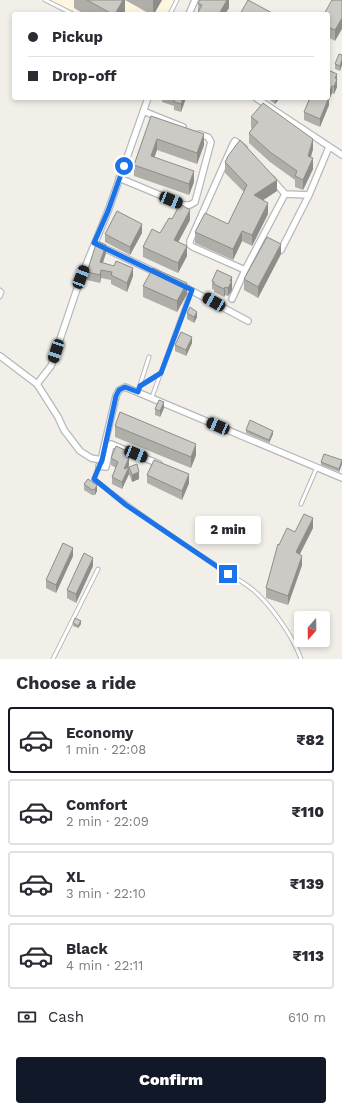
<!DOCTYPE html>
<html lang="en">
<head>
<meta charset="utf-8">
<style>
	body { margin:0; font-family:"Work Sans",sans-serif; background:#f7f7f7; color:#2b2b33; height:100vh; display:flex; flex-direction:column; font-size:15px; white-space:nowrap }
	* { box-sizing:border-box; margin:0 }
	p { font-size:13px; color:#7c7c81 }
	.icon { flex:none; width:22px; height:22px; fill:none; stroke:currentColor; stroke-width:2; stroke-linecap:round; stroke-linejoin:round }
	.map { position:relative; height:659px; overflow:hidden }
	.sheet { display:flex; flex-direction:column; background:#fff; flex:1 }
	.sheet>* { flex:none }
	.top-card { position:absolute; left:12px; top:12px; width:318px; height:88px; border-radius:4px; box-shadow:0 2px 6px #0003; display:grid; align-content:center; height:88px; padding:0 16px; background:#fff }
	.needle { width:26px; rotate:200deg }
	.controls { position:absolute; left:294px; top:611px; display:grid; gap:8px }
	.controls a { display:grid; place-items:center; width:36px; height:36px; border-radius:4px; background:#fff; box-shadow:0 2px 6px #0003; font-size:20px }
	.end { position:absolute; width:18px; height:18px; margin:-9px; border:5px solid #1a73e8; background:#fff; box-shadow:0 0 0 2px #fff }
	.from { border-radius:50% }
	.bubble { position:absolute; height:28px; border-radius:4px; background:#fff; box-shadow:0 2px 6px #0003; font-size:13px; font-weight:800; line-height:28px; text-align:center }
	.car { position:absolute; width:12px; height:24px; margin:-12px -6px; border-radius:5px; box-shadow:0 0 3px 1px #0007; background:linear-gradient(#222 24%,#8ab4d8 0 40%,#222 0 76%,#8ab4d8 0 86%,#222 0) }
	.top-card b { display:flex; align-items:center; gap:14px; height:38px; font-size:15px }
	.top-card b+b { border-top:1px solid #e1e1e2 }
	.top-card i { width:10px; height:10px; background:#2b2b33 }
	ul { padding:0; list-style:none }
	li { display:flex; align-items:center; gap:12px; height:66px; margin:0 8px 6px; padding:0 8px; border:2px solid #e1e1e2; border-radius:4px }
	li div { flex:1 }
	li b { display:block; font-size:15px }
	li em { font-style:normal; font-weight:800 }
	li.on { border-color:#111827 }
	li>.icon { width:36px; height:36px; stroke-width:1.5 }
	h2 { padding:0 16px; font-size:18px; line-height:48px }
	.pay { display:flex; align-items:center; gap:10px; height:44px; padding:0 16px; font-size:15px }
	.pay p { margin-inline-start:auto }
	.action { display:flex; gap:8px; margin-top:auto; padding:8px 16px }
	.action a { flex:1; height:46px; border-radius:4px; background:#111827; color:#fff; font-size:16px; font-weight:800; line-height:46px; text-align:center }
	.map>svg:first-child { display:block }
</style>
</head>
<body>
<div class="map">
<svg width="342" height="659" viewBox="0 0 342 659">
	<rect width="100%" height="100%" fill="#f1efe8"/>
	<!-- commercial -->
	<path fill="#fef7e0" d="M46,0H177L170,14H73Z"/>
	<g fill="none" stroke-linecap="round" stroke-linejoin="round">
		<!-- service casing -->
		<g stroke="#b5b8bc" stroke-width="5">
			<path id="service" d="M45,0L73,14
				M170,14L177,0
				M0,290L2,292L0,297
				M140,386L161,373
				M138,391L149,357
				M152,397L191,290
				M101,460L94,479C125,504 157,526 190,548C209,561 229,573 248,586C268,600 293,636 301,659
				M301,504L317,467
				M53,659L98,569"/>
		</g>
		<!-- minor casing -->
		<g stroke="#b5b8bc" stroke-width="8">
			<path id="minor" d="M189,14L195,0
				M256,98L342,155
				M143,111L183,127
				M119,178L184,205H190L195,202L211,142L208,137L199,134
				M272,179L285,194
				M100,246L157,273
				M281,250L309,195
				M245,270L285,194L309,195L329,147
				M181,285L248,321
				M232,299L245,270L193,247L190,245V241L233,144L235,141L244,148
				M0,356L37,384L58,417L64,430L80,451L91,458L101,460L116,396L119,390L125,387L342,478
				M37,384L51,366L81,277L108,211L148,98
				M99,466L106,467L111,444L159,464"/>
		</g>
		<!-- service -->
		<use href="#service" stroke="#fff" stroke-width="3"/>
		<!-- minor -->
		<use href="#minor" stroke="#fff" stroke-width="5.5"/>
	</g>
	<!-- wall -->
	<path fill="#afaea9" d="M74,0H162L154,14H150L125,0V11L124,14H84L74,8Z
		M229,0V8L225,14H197L198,12V3Z
		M342,0L335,41L328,37V14Z
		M342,55V65L340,71L335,69V64Z
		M328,70L337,74V87L334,94L332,93L329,100V105L320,127L304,120V112L308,102V98H328Z
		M162,98H186L181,112L174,110V106L162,102Z
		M267,98H280L275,104Z
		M151,116L204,145L197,164L157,150L154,157L194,182L189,195L134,176V165Z
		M251,117L313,149L311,157L313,169L303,190L295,187V180L270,162L249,143V133L252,128H251Z
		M225,162L277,191L263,200L268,214L252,246L242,241L233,260L195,243V232L228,224L244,192L225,173Z
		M172,219L190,220L178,242L187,256L178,273L143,257V247L160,233Z
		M142,233L130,255L105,242V234Z
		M106,253L103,263L133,276L127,292L111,284V280L101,278L100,283L87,280V272Z
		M281,254L258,298L244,290V279Z
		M232,277V290L228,296L225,295L224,297L214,292V290L212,289V281Z
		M143,286L187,294L177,312L143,297Z
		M187,313L197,317L194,323L187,319Z
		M192,343L186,356L175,351V345Z
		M164,408L160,417L155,415V409Z
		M115,426L196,455L191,468L115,437Z
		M246,430L273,434L269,443L246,433Z
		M127,454L129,455V465L128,468L137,464L139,479L132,482L129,474L122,489L112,484V477L116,468L111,465V458Z
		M342,460V464L339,472L321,465V462Z
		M147,475L189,483L182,500L147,483Z
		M88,479L97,491L95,495H92L84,490V484Z
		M313,528L299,554L302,565L288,605L266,598V588L279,545L295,532Z
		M73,556L56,593L46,588V580Z
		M93,566L76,603L67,598V590Z
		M73,623L81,624L78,628L73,626Z"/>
	<!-- shaded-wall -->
	<path fill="#8f8d8a" d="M123,0H125V11L124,14H115Z
		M153,0H162L154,14H153Z
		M227,0H229V8L225,14H219Z
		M342,18V29L335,41V30Z
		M342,59V65L340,71V66Z
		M337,74V87L334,94V87L335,78Z
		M332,86V93L329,100V105L320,127V119L328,98V95Z
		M183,98H186L181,112V104Z
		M276,98H280L275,104V99Z
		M204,134V145L197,164V153Z
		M157,139V150L151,167V156Z
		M313,139V149L308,166V156Z
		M313,158V169L303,190V180Z
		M194,171V182L189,195V184Z
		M277,180V191L254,206V195Z
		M268,203V214L252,246V235Z
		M190,210V220L174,250V240Z
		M142,224V233L130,255V247Z
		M242,231V241L233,260V249Z
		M281,244V254L258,298V287Z
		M106,245V253L100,270V262Z
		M187,246V256L178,273V263Z
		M133,268V276L127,292V283Z
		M101,270V278L100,283V275Z
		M232,277V290L228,296V288L230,281Z
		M187,283V294L177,312V301Z
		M225,287V295L224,297V289Z
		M197,312V317L194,323V317Z
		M192,337V343L186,356V350Z
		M164,402V408L160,417V411Z
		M273,431V434L269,443V440Z
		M196,444V455L191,468V457Z
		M129,455V465L124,476V469Z
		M342,461V464L339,472V469Z
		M129,467V474L122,489V482Z
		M139,472V479L132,482V475Z
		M189,474V483L182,500V491Z
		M97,485V491L95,495V489Z
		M313,518V528L296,562V552Z
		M73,548V556L56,593V585Z
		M302,556V565L288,605V596Z
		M93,558V566L76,603V594Z
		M81,621V624L78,628V626Z"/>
	<!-- building -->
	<path fill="#cccac5" stroke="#8f8d8a" d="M87,0H123L115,14H112Z
		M200,0H227L219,14H197L202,5L198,3Z
		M248,0L274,14H240Z
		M332,0H342V18L335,30L328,27V14H324Z
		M339,54L342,55V59L340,66L335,64Z
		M328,70L337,74L335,78L337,79L334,87L332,86L328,95Z
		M328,97H329L320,119L304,112L310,98H309H328Z
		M173,98H183L181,104L174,102L175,98Z
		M263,103L313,139L308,156L313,158L303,180L295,176L297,171L270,152L249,133L258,122L251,117Z
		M151,116L204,134L197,153L157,139L151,156L194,171L189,184L134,165Z
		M240,140L277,180L254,195L268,203L252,235L242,231L233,249L195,232L205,213L228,224L247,185L225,162L228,156Z
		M180,204L190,210L174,240L187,246L178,263L143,247L152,229L160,233L169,218L172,219Z
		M117,211L142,224L130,247L105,234Z
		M267,237L281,244L258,287L244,279Z
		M97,241L106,245L100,262L114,266L116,261L133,268L127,283L111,275L112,272L101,270L100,275L87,272Z
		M153,268L187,283L177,301L143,286Z
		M217,270L232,277L230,281H232L228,288L225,287L224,289L214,284V282L212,281Z
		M190,307L197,312L194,317L187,313Z
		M181,332L192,337L186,350L175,345Z
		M159,400L164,402L160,411L155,409Z
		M120,412L196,444L191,457L115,426Z
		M250,420L273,431L269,440L246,430Z
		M116,446L127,451L126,453L129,455L127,458H129L124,469L137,464L139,472L132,475L129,467L122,482L112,477L118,462L111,458Z
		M324,454L342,460L339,469L321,462Z
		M154,460L189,474L182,491L147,475Z
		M88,479L97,485L95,489L92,490L84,484Z
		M304,514L313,518L296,552L302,556L288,596L266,588L278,544L279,545L287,528L295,532Z
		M63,543L73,548L56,585L46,580Z
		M84,553L93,558L76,594L67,590Z
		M75,618L81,621L78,626L73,623Z"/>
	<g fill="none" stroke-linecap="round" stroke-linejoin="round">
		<!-- route -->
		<path stroke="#1a73e8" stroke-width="5" d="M124,166L108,211L94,243L192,290L161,373L140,386L138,392L125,387L119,390L116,396L102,460L94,479L126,505L228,574"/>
	</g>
</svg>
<div class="controls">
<a><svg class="needle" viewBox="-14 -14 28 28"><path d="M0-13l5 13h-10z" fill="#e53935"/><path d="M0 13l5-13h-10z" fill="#7c7c81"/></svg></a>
</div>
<i class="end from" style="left:124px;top:166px"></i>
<i class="end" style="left:228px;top:574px"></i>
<div class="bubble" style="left:195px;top:516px;width:66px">2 min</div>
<i class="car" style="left:171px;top:200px;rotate:112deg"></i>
<i class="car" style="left:81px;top:277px;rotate:21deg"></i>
<i class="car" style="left:214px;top:302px;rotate:300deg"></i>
<i class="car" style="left:56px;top:351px;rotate:198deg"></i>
<i class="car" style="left:218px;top:426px;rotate:293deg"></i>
<i class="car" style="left:136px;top:454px;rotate:112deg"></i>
<div class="top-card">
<b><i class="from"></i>Pickup</b>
<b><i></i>Drop-off</b>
</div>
</div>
<section class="sheet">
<h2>Choose a ride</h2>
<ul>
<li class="on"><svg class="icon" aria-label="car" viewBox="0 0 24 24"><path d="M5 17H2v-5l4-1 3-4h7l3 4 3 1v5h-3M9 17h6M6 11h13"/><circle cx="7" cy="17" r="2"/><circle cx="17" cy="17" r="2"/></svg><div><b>Economy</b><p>1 min · 22:08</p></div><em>₹82</em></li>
<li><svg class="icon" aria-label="car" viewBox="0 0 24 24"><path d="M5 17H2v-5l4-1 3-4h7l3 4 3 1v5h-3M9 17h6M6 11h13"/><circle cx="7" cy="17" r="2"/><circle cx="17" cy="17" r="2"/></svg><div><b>Comfort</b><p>2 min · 22:09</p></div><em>₹110</em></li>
<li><svg class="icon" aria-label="car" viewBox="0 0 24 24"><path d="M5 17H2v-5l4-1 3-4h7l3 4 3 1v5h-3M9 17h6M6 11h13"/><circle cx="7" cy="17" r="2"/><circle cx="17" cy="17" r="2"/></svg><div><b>XL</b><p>3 min · 22:10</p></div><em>₹139</em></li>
<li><svg class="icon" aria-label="car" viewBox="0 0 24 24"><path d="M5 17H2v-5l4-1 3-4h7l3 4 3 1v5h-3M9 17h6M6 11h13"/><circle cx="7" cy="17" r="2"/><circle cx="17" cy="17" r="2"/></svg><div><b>Black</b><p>4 min · 22:11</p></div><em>₹113</em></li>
</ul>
<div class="pay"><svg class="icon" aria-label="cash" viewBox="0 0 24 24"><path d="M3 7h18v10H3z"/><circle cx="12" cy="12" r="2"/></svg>Cash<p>610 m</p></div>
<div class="action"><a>Confirm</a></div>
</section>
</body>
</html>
